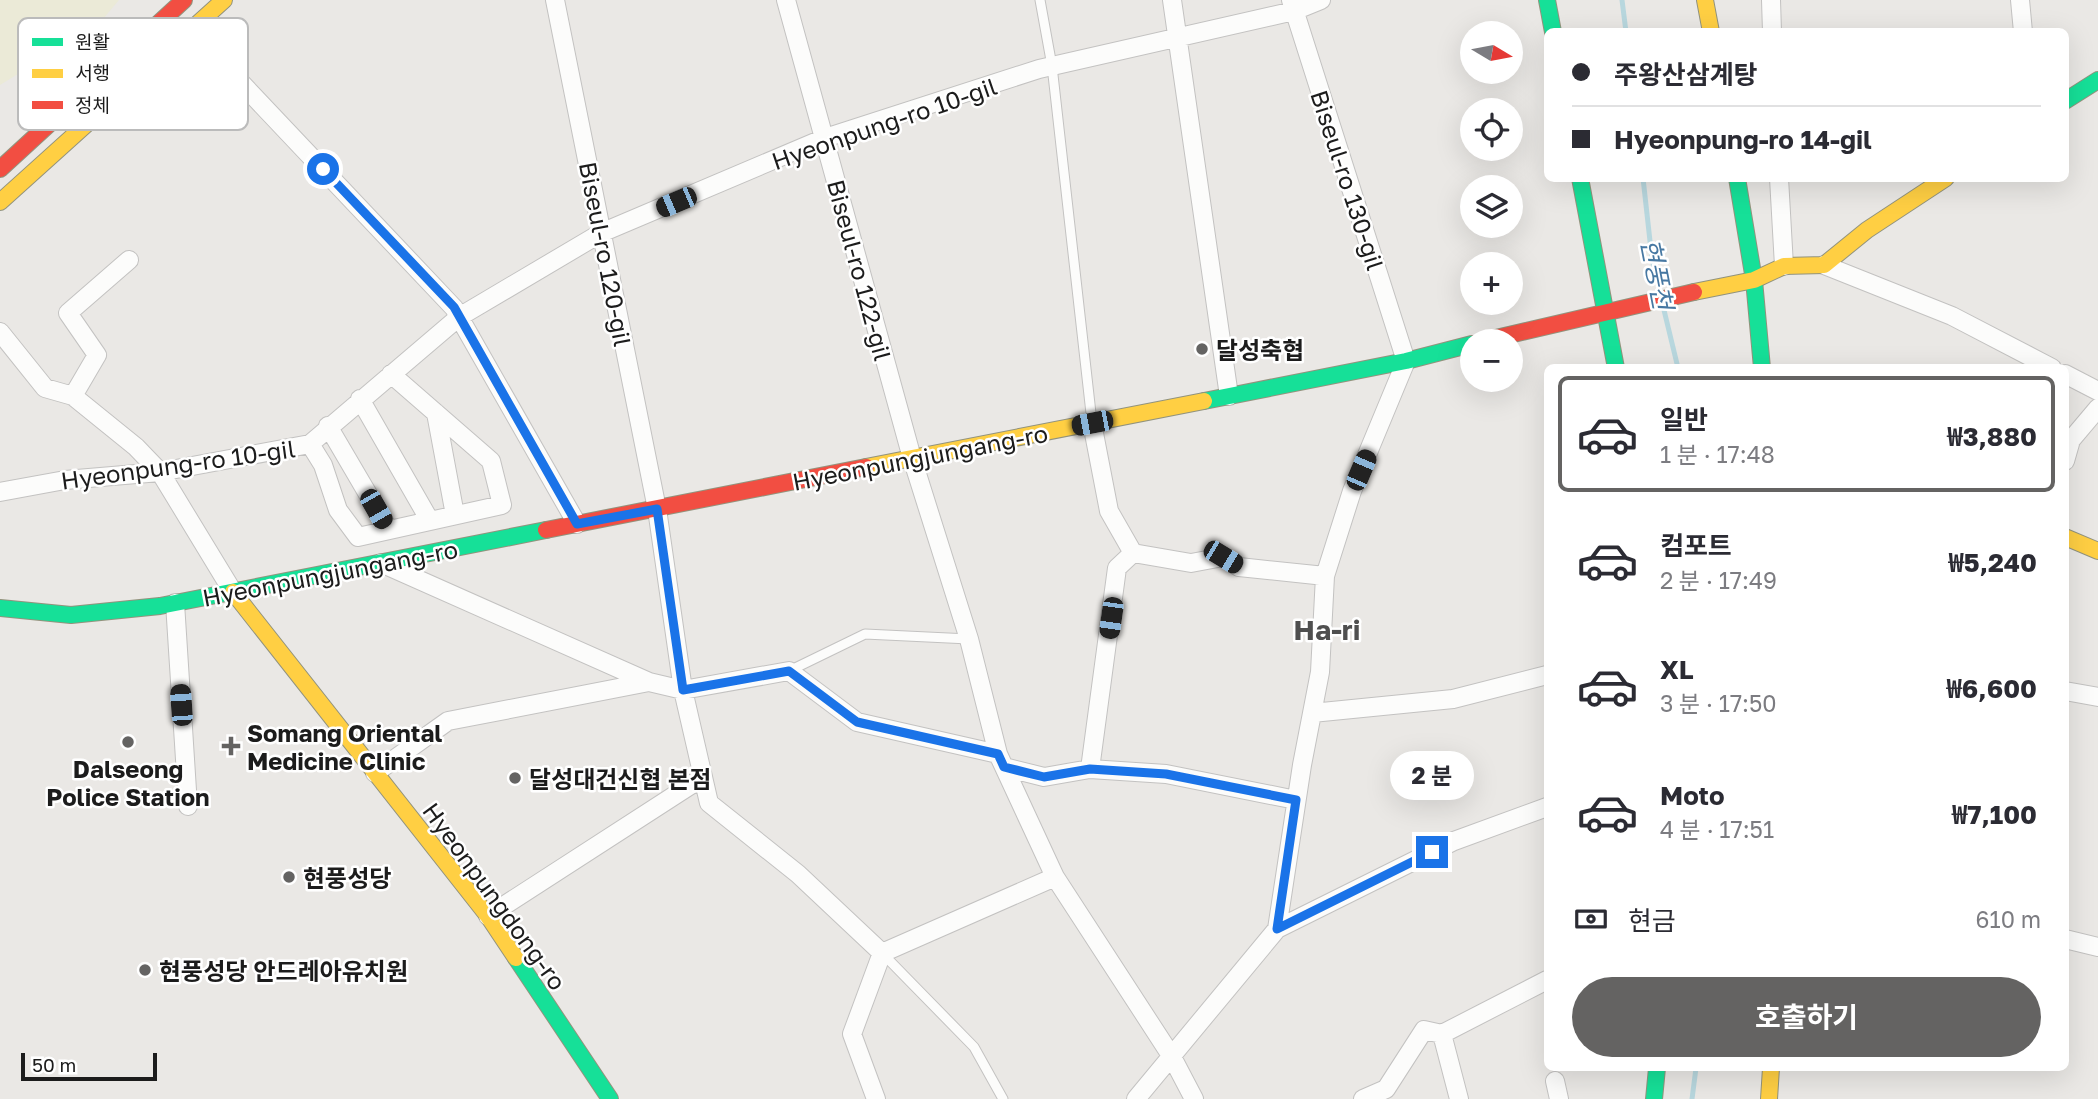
<!DOCTYPE html>
<html lang="ko">
<head>
<meta charset="utf-8">
<style>
	body { margin:0; font-family:"Golos Text","Noto Sans KR",sans-serif; background:#f2f2f3; color:#2b2b33; height:100vh; display:flex; flex-direction:column; font-size:26px; white-space:nowrap }
	* { box-sizing:border-box; margin:0 }
	p { font-size:23px; color:#7c7c81 }
	.icon { flex:none; width:38px; height:38px; fill:none; stroke:currentColor; stroke-width:2; stroke-linecap:round; stroke-linejoin:round }
	.map { position:relative; flex:1; overflow:hidden }
	.side { position:absolute; left:1544px; top:364px; width:525px; height:707px; display:flex; flex-direction:column; background:#fff; border-radius:10px; box-shadow:0 7px 28px #0002 }
	.side>* { flex:none }
	.top-card { position:absolute; left:1544px; top:28px; width:525px; height:154px; border-radius:10px; box-shadow:0 7px 28px #0002; display:grid; align-content:center; height:154px; padding:0 28px; background:#fff }
	.needle { width:46px; rotate:100deg }
	.tools { position:absolute; left:1460px; top:21px; display:grid; gap:14px }
	.tools a { display:grid; place-items:center; width:63px; height:63px; border-radius:50%; background:#fff; box-shadow:0 7px 28px #0002; font-size:35px }
	.scale { position:absolute; left:21px; bottom:18px; width:136px; box-sizing:border-box; padding-left:7px; border:4px solid #1c1c1c; border-top:0; font-size:19px; line-height:24px; white-space:nowrap; color:#1c1c1c; -webkit-text-stroke:5px #fff; paint-order:stroke }
	.end { position:absolute; width:32px; height:32px; margin:-16px; border:9px solid #1a73e8; background:#fff; box-shadow:0 0 0 4px #fff }
	.from { border-radius:50% }
	.bubble { position:absolute; height:49px; border-radius:24px; background:#fff; box-shadow:0 7px 28px #0002; font-size:23px; font-weight:700; line-height:49px; text-align:center }
	.car { position:absolute; width:21px; height:42px; margin:-21px -10px; border-radius:9px; box-shadow:0 0 5px 2px #0007; background:linear-gradient(#222 24%,#8ab4d8 0 40%,#222 0 76%,#8ab4d8 0 86%,#222 0) }
	.top-card b { display:flex; align-items:center; gap:24px; height:66px; font-size:26px }
	.top-card b+b { border-top:2px solid #e1e1e2 }
	.top-card i { width:18px; height:18px; background:#2b2b33 }
	ul { padding:12px 0 0; list-style:none }
	li { display:flex; align-items:center; gap:21px; height:116px; margin:0 14px 10px; padding:0 14px; border:4px solid transparent; border-radius:10px }
	li div { flex:1 }
	li b { display:block; font-size:26px }
	li em { font-style:normal; font-weight:700 }
	li.selected { border-color:#646362 }
	li>.icon { width:63px; height:63px; stroke-width:1.5 }
	.pay { display:flex; align-items:center; gap:18px; height:77px; padding:0 28px; font-size:26px }
	.pay p { margin-inline-start:auto }
	.action { display:flex; gap:14px; margin-top:auto; padding:14px 28px }
	.action a { flex:1; height:80px; border-radius:42px; background:#646362; color:#fff; font-size:28px; font-weight:700; line-height:80px; text-align:center }
	.map>svg:first-child { display:block }
</style>
</head>
<body>
<div class="map">
<svg width="2098" height="1099" viewBox="0 0 2098 1099">
	<rect width="100%" height="100%" fill="#eae8e5"/>
	<!-- farmland -->
	<path fill="#ebead7" d="M0,0H119L98,25L0,85Z"/>
	<g fill="none" stroke-linecap="round" stroke-linejoin="round">
		<!-- stream -->
		<path stroke="#b8d7de" stroke-width="5" d="M1622,0L1626,32
			M1643,178L1652,259L1660,293
			M1663,306L1678,368
			M1692,1099L1696,1068"/>
		<!-- lane casing -->
		<g stroke="#c3c2c1" stroke-width="11">
			<path id="lane" d="M1040,0L1052,66L1092,422
				M789,671L865,634L969,639
				M882,953L974,1047L1003,1099"/>
		</g>
		<!-- street casing -->
		<g stroke="#c3c2c1" stroke-width="20">
			<path id="street" d="M555,0L657,509L683,690L709,803L798,874L882,953
				M786,0L912,458L969,639L998,754L1055,877L1172,1057L1194,1099
				M1172,0L1229,396
				M1771,0L1772,32
				M2020,0L2023,32
				M192,31L454,308L577,524
				M1779,178L1784,266
				M1824,265L1952,316L2052,368
				M0,332L45,388L73,396L136,447L160,472L233,592
				M2065,374L2098,391
				M73,396L97,355L68,313L129,260
				M360,399L430,521
				M436,413L455,515
				M1092,423L1109,511L1133,553L1117,568L1090,769L1166,774L1296,800
				M328,426L389,530
				M310,444L323,465L338,510L358,537L502,505L491,461L391,374
				M2065,461L2071,440L2098,408
				M0,492L65,480L160,472L310,444L459,317L601,233L825,138L1039,69L1294,11L1321,0
				M1133,553L1191,563L1223,557L1239,567L1325,576
				M381,563L649,682
				M175,603L188,806
				M2065,691L2098,697
				M1312,713L1453,699L1547,675
				M1004,767L1044,777L1090,769
				M375,773L448,721L649,682L683,690L789,671L857,722L998,754
				M488,916L703,777
				M1277,929L1454,841L1547,807
				M2065,939L2098,947
				M1442,1034L1459,1099
				M1555,1081L1559,1099
				M876,1099L852,1034L882,953L1055,877
				M1136,1099L1277,929L1302,765L1320,672L1325,576L1352,491L1406,361L1291,0
				M1363,1099L1386,1089L1424,1030L1442,1034L1547,980"/>
		</g>
		<!-- fast casing -->
		<g stroke="#92937d" stroke-width="18">
			<path id="fast" d="M1547,0L1553,32
				M2065,101L2098,80
				M1580,178L1616,368
				M1737,178L1754,280L1762,368
				M1204,401L1406,361L1472,344
				M0,608L71,615L160,606L546,530
				M516,958L610,1099
				M1654,1099L1657,1068"/>
		</g>
		<!-- slow casing -->
		<g stroke="#92937d" stroke-width="18">
			<path id="slow" d="M1705,0L1711,32
				M0,202L224,0
				M1694,292L1754,280L1784,266L1824,265L1867,230L1946,178
				M866,467L1204,401
				M2065,537L2098,551
				M233,592L488,916L516,958
				M1769,1099L1771,1068"/>
		</g>
		<!-- jam casing -->
		<g stroke="#92937d" stroke-width="18">
			<path id="jam" d="M0,169L184,0
				M1483,341L1694,292
				M546,530L866,467"/>
		</g>
		<!-- lane -->
		<use href="#lane" stroke="#fcfcfb" stroke-width="9"/>
		<!-- street -->
		<use href="#street" stroke="#fcfcfb" stroke-width="18"/>
		<!-- fast -->
		<use href="#fast" stroke="#16e098" stroke-width="16"/>
		<!-- slow -->
		<use href="#slow" stroke="#ffcf43" stroke-width="16"/>
		<!-- jam -->
		<use href="#jam" stroke="#f24e42" stroke-width="16"/>
	</g>
	<g fill="none" stroke-linecap="round" stroke-linejoin="round">
		<!-- route -->
		<path stroke="#1a73e8" stroke-width="9" d="M323,169L454,307L577,524L657,509L683,690L789,671L857,722L998,754L1004,767L1044,777L1090,769L1166,774L1296,800L1277,929L1432,852"/>
	</g>
	<!-- markers -->
	<g fill="#646362" stroke="#fff" stroke-width="2.5">
		<circle cx="1202" cy="349" r="7"/>
		<circle cx="128" cy="742" r="7"/>
		<path d="M227.5 735.5h7v7h7v7h-7v7h-7v-7h-7v-7h7z"/>
		<circle cx="515" cy="778" r="7"/>
		<circle cx="289" cy="877" r="7"/>
		<circle cx="145" cy="970" r="7"/>
	</g>
	<g text-anchor="middle" dominant-baseline="central" stroke-width="5" stroke-linejoin="round" paint-order="stroke">
		<!-- street labels -->
		<g font-size="24" fill="#1c1c1c" stroke="#fff">
			<text transform="translate(884 123) rotate(-19)">Hyeonpung-ro 10-gil</text>
			<text transform="translate(1348 180) rotate(72)">Biseul-ro 130-gil</text>
			<text transform="translate(606 254) rotate(79)">Biseul-ro 120-gil</text>
			<text transform="translate(860 270) rotate(75)">Biseul-ro 122-gil</text>
			<text transform="translate(920 457) rotate(-11)">Hyeonpungjungang-ro</text>
			<text transform="translate(178 464) rotate(-8)">Hyeonpung-ro 10-gil</text>
			<text transform="translate(330 573) rotate(-11)">Hyeonpungjungang-ro</text>
			<text transform="translate(495 896) rotate(54)">Hyeonpungdong-ro</text>
		</g>
		<!-- poi labels -->
		<g font-size="24" font-weight="bold" fill="#1c1c1c" stroke="#fff" text-anchor="start">
			<text x="1216" y="349">달성축협</text>
			<text x="247" y="732">Somang Oriental<tspan x="247" dy="28">Medicine Clinic</tspan></text>
			<text x="128" y="768" text-anchor="middle">Dalseong<tspan x="128" dy="28">Police Station</tspan></text>
			<text x="529" y="778">달성대건신협 본점</text>
			<text x="303" y="877">현풍성당</text>
			<text x="159" y="970">현풍성당 안드레아유치원</text>
		</g>
		<!-- water labels -->
		<g font-size="26" font-style="italic" fill="#4778a2" stroke="#fff">
			<text transform="translate(1657 274) rotate(79)">현풍천</text>
		</g>
		<!-- quarter labels -->
		<g font-size="28" font-weight="bold" fill="#4f4f4f" stroke="#fff">
			<text x="1327" y="629">Ha-ri</text>
		</g>
	</g>
	<!-- legend -->
	<rect x="18" y="18" width="230" height="112" rx="10" fill="#fff" stroke="#bbb" stroke-width="2"/>
	<rect x="32" y="38" width="31" height="8" fill="#16e098"/>
	<rect x="32" y="69" width="31" height="9" fill="#ffcf43"/>
	<rect x="32" y="101" width="31" height="8" fill="#f24e42"/>
	<g font-size="19" fill="#1c1c1c">
		<text x="75" y="49">원활</text>
		<text x="75" y="80">서행</text>
		<text x="75" y="112">정체</text>
	</g>
</svg>
<div class="tools">
<a><svg class="needle" viewBox="-14 -14 28 28"><path d="M0-13l5 13h-10z" fill="#e53935"/><path d="M0 13l5-13h-10z" fill="#7c7c81"/></svg></a>
<a><svg class="icon" aria-label="locate" viewBox="0 0 24 24"><circle cx="12" cy="12" r="6"/><path d="M12 2v4M12 18v4M2 12h4M18 12h4"/></svg></a>
<a><svg class="icon" aria-label="layers" viewBox="0 0 24 24"><path d="M12 4l9 5-9 5-9-5zM3 14l9 5 9-5"/></svg></a>
<a>+</a>
<a>−</a>
</div>
<div class="scale">50 m</div>
<i class="end from" style="left:323px;top:169px"></i>
<i class="end" style="left:1432px;top:852px"></i>
<div class="bubble" style="left:1390px;top:751px;width:84px">2 분</div>
<i class="car" style="left:676px;top:202px;rotate:247deg"></i>
<i class="car" style="left:1092px;top:423px;rotate:259deg"></i>
<i class="car" style="left:1361px;top:470px;rotate:23deg"></i>
<i class="car" style="left:376px;top:509px;rotate:150deg"></i>
<i class="car" style="left:1223px;top:557px;rotate:121deg"></i>
<i class="car" style="left:1111px;top:618px;rotate:188deg"></i>
<i class="car" style="left:181px;top:705px;rotate:356deg"></i>
<div class="top-card">
<b><i class="from"></i>주왕산삼계탕</b>
<b><i></i>Hyeonpung-ro 14-gil</b>
</div>
<section class="side">
<ul>
<li class="selected"><svg class="icon" aria-label="car" viewBox="0 0 24 24"><path d="M5 17H2v-5l4-1 3-4h7l3 4 3 1v5h-3M9 17h6M6 11h13"/><circle cx="7" cy="17" r="2"/><circle cx="17" cy="17" r="2"/></svg><div><b>일반</b><p>1 분 · 17:48</p></div><em>₩3,880</em></li>
<li><svg class="icon" aria-label="car" viewBox="0 0 24 24"><path d="M5 17H2v-5l4-1 3-4h7l3 4 3 1v5h-3M9 17h6M6 11h13"/><circle cx="7" cy="17" r="2"/><circle cx="17" cy="17" r="2"/></svg><div><b>컴포트</b><p>2 분 · 17:49</p></div><em>₩5,240</em></li>
<li><svg class="icon" aria-label="car" viewBox="0 0 24 24"><path d="M5 17H2v-5l4-1 3-4h7l3 4 3 1v5h-3M9 17h6M6 11h13"/><circle cx="7" cy="17" r="2"/><circle cx="17" cy="17" r="2"/></svg><div><b>XL</b><p>3 분 · 17:50</p></div><em>₩6,600</em></li>
<li><svg class="icon" aria-label="car" viewBox="0 0 24 24"><path d="M5 17H2v-5l4-1 3-4h7l3 4 3 1v5h-3M9 17h6M6 11h13"/><circle cx="7" cy="17" r="2"/><circle cx="17" cy="17" r="2"/></svg><div><b>Moto</b><p>4 분 · 17:51</p></div><em>₩7,100</em></li>
</ul>
<div class="pay"><svg class="icon" aria-label="cash" viewBox="0 0 24 24"><path d="M3 7h18v10H3z"/><circle cx="12" cy="12" r="2"/></svg>현금<p>610 m</p></div>
<div class="action"><a>호출하기</a></div>
</section>
</div>
</body>
</html>
